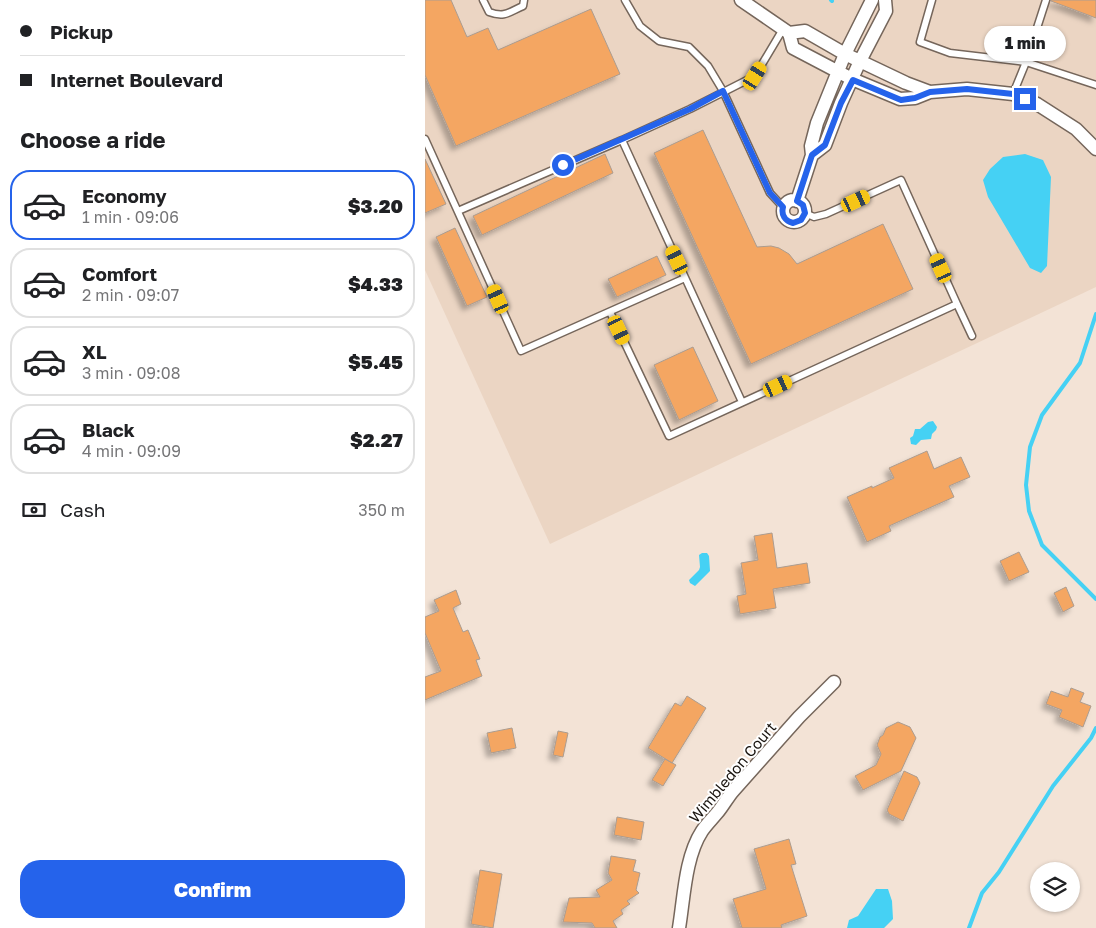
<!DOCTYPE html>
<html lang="en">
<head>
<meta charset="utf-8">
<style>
	body { margin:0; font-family:"Golos Text",sans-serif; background:#f2f2f2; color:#202124; height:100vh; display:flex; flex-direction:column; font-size:19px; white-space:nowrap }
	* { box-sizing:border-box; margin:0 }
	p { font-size:16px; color:#757577 }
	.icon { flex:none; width:28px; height:28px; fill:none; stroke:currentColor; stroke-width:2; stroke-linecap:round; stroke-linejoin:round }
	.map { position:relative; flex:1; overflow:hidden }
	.details { display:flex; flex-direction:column; background:#fff; width:425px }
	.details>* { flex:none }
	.guide { display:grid; align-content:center; height:110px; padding:0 20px; background:#fff }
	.buttons { position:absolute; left:605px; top:862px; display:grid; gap:10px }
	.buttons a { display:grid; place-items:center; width:50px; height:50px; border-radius:50%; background:#fff; box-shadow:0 1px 4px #0004; font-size:25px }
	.end { position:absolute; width:22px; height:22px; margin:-11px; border:6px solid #2563eb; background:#fff; box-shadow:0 0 0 2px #fff }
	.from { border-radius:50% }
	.bubble { position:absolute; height:35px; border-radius:18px; background:#fff; box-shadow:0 1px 4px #0004; font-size:16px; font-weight:800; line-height:35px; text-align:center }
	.car { position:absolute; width:15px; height:30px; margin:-15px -8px; border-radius:6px; box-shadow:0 0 4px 1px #0007; background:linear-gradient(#f5c518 24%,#345 0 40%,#f5c518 0 76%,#345 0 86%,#f5c518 0) }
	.guide b { display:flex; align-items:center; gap:18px; height:48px; font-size:19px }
	.guide b+b { border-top:1px solid #e0e0e0 }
	.guide i { width:12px; height:12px; background:#202124 }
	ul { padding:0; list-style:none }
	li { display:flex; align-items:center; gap:15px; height:70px; margin:0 10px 8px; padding:0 10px; border:2px solid #e0e0e0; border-radius:20px }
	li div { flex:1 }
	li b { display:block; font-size:19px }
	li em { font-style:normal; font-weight:800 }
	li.on { border-color:#2563eb }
	li>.icon { width:45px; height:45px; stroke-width:1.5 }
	h2 { padding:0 20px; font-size:22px; line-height:60px }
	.pay { display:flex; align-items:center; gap:12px; height:55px; padding:0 20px; font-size:19px }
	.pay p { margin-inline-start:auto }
	.primary-button { display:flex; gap:10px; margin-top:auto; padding:10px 20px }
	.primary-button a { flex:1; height:58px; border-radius:20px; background:#2563eb; color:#fff; font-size:20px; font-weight:800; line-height:58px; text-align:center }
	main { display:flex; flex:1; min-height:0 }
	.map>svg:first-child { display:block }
</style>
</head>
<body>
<main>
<section class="details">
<div class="guide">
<b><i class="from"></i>Pickup</b>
<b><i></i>Internet Boulevard</b>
</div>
<h2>Choose a ride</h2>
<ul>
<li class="on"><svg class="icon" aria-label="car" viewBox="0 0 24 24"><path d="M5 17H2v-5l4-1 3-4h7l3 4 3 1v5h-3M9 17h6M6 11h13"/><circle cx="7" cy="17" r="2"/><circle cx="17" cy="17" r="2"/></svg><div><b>Economy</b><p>1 min · 09:06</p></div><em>$3.20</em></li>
<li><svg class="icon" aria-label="car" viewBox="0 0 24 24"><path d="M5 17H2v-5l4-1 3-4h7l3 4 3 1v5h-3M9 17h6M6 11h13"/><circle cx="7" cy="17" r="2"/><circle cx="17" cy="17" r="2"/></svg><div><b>Comfort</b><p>2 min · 09:07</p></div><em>$4.33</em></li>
<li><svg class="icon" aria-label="car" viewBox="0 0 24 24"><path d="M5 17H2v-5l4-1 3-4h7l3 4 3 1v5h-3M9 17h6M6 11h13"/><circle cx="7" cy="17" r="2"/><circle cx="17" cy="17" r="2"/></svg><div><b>XL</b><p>3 min · 09:08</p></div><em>$5.45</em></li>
<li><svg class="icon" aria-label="car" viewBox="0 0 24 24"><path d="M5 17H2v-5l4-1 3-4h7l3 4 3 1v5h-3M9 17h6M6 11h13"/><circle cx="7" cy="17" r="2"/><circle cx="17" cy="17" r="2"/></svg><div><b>Black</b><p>4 min · 09:09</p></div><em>$2.27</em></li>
</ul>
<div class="pay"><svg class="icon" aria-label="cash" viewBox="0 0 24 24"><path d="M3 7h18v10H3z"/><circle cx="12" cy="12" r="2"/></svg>Cash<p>350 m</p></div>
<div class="primary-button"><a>Confirm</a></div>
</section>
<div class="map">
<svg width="671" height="928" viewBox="0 0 671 928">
	<defs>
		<filter id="shadow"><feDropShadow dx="-4.5" dy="4.5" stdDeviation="2.5" flood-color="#0004"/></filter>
	</defs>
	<rect width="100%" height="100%" fill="#f3e3d6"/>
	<!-- built -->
	<path fill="#ebd5c3" d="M0,0H671V287L125,544L0,270Z"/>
	<!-- water -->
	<path fill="#45d1f4" d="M600,154L618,160L626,177L622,266L616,273L605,268L563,197L558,180L565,169L578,157Z
		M508,421L512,427L511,430L507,434L506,439L496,440L491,445L486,444L485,438L488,436L490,429H495L503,422Z
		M277,553H282L284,556L285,571L270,586L265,583L264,580L274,570L275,567L274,555Z
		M451,889H463L467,901L468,919L459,928H422L424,920L433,916Z"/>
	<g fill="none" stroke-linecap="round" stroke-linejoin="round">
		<!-- stream -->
		<path stroke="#45d1f4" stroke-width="4" d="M406,0L407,1
			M671,314L655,363L617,415L605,447L601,485L604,511L617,545L671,599
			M544,928L557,893L574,872L628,786L666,738L671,728"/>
	</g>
	<!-- building -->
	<path fill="#f4a662" stroke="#ab9c90" filter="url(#shadow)" d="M0,0H26L42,37L63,28L73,50L166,9L195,74L31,146L0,75Z
		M626,0H671V18L626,1Z
		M278,130L332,247L346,246L354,248L364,254L372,264L458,224L488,289L326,364L229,153Z
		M180,154L188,173L57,235L48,216Z
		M0,159L21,204L0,213Z
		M30,228L62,297L42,306L11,237Z
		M232,256L241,275L192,297L183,279Z
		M268,347L293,401L254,420L229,365Z
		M502,451L509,469L536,457L545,477L524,486L529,497L464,526L466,531L442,542L422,497L447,486V488L469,478L464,468Z
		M347,533L352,568L382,563L385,583L348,589L351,608L315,614L312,596L321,594L316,563L333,560L329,536Z
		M594,552L604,572L584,581L575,561Z
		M641,587L649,606L638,612L629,593Z
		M31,590L36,604L28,608L38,632L43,630L55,659L51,660L57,676L0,700V677L16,671L0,633V617L14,611L9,600Z
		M646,688L659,693L655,702L666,706L658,727L634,717L637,710L621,704L626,691L643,697Z
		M262,696L281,708L247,763L223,748L250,703L256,706Z
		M473,722L485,727L491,738L476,771L438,790L430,776L451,765L456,754L452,745L455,737L458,735L461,728Z
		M87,728L91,748L66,753L62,733Z
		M133,731L143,733L138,757L128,755Z
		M240,759L251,765L238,786L227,780Z
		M479,771L492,777L495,783L478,821L464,814L462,810Z
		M192,817L219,822L216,840L189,835Z
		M364,839L371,864L366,865L382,916L356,925L357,928H317L308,899L341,889L329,849Z
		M186,856L211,860L208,871L215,873L211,890L214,893L202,901L205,904L196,910L198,914L188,921L192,928H170L167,923L138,922L144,898L175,897L171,890L187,880L183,873Z
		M55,870L77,874L68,928L46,924Z"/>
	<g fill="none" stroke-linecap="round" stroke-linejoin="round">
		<!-- lane casing -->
		<g stroke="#75665b" stroke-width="9">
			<path id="lane" d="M58,0L64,12C80,18 84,12 98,6L99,0
				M200,0L215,26L234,41L264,47L283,66L298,91L345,193L358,207
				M507,0L495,42L525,53L601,62L671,85
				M588,94L601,62L621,0
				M0,139L96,351L260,278
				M33,211L197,140
				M532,304L547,336
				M185,312L244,436L532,304L476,180L401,214L389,217L380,213
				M317,402L197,140L265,109L330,76L358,29"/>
		</g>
		<!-- street casing -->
		<g stroke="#75665b" stroke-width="15">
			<path id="street" d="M316,0L364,33L368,48L427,79L475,99L490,98L505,92L542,89L588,94L612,104L651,129L671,149
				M364,33L380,31L420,54L481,83L505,92
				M387,155L400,145L416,103L435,61L461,11L460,0
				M358 211a11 11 0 1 1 22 0a11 11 0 1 1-22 0Z
				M372,201L387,155L386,146L392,123L420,54L447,0
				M254,928C259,898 260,857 277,831C281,825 287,819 292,813C298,806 302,798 308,791L374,717L409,682"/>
		</g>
		<!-- lane -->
		<use href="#lane" stroke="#fff" stroke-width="6"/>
		<!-- street -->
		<use href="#street" stroke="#fff" stroke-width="12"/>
	</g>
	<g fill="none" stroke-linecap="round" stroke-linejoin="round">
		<!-- route -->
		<path stroke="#2563eb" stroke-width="6" d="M138,165L265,109L298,91L345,193L358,207C356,215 360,221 368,223L376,220L380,213L378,205L372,201L387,155L400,145L416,103L428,80L476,100L490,98L505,92L542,89L588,94L600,99"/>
	</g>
	<g text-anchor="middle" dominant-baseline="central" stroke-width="4" stroke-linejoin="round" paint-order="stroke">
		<!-- street labels -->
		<g font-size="15" fill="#19140f" stroke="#fff">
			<text transform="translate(307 772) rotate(-50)">Wimbledon Court</text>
		</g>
	</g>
</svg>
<div class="buttons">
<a><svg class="icon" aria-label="layers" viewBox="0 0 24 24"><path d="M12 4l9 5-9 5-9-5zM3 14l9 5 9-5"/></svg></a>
</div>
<i class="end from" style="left:138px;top:165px"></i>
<i class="end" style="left:600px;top:99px"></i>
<div class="bubble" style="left:559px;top:26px;width:82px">1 min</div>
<i class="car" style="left:330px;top:76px;rotate:32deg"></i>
<i class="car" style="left:431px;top:201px;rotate:65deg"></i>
<i class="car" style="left:252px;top:260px;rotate:335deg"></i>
<i class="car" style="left:516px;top:268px;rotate:336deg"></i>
<i class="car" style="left:73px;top:299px;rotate:336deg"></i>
<i class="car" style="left:194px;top:330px;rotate:155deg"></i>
<i class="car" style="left:353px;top:386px;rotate:65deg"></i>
</div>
</main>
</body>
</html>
